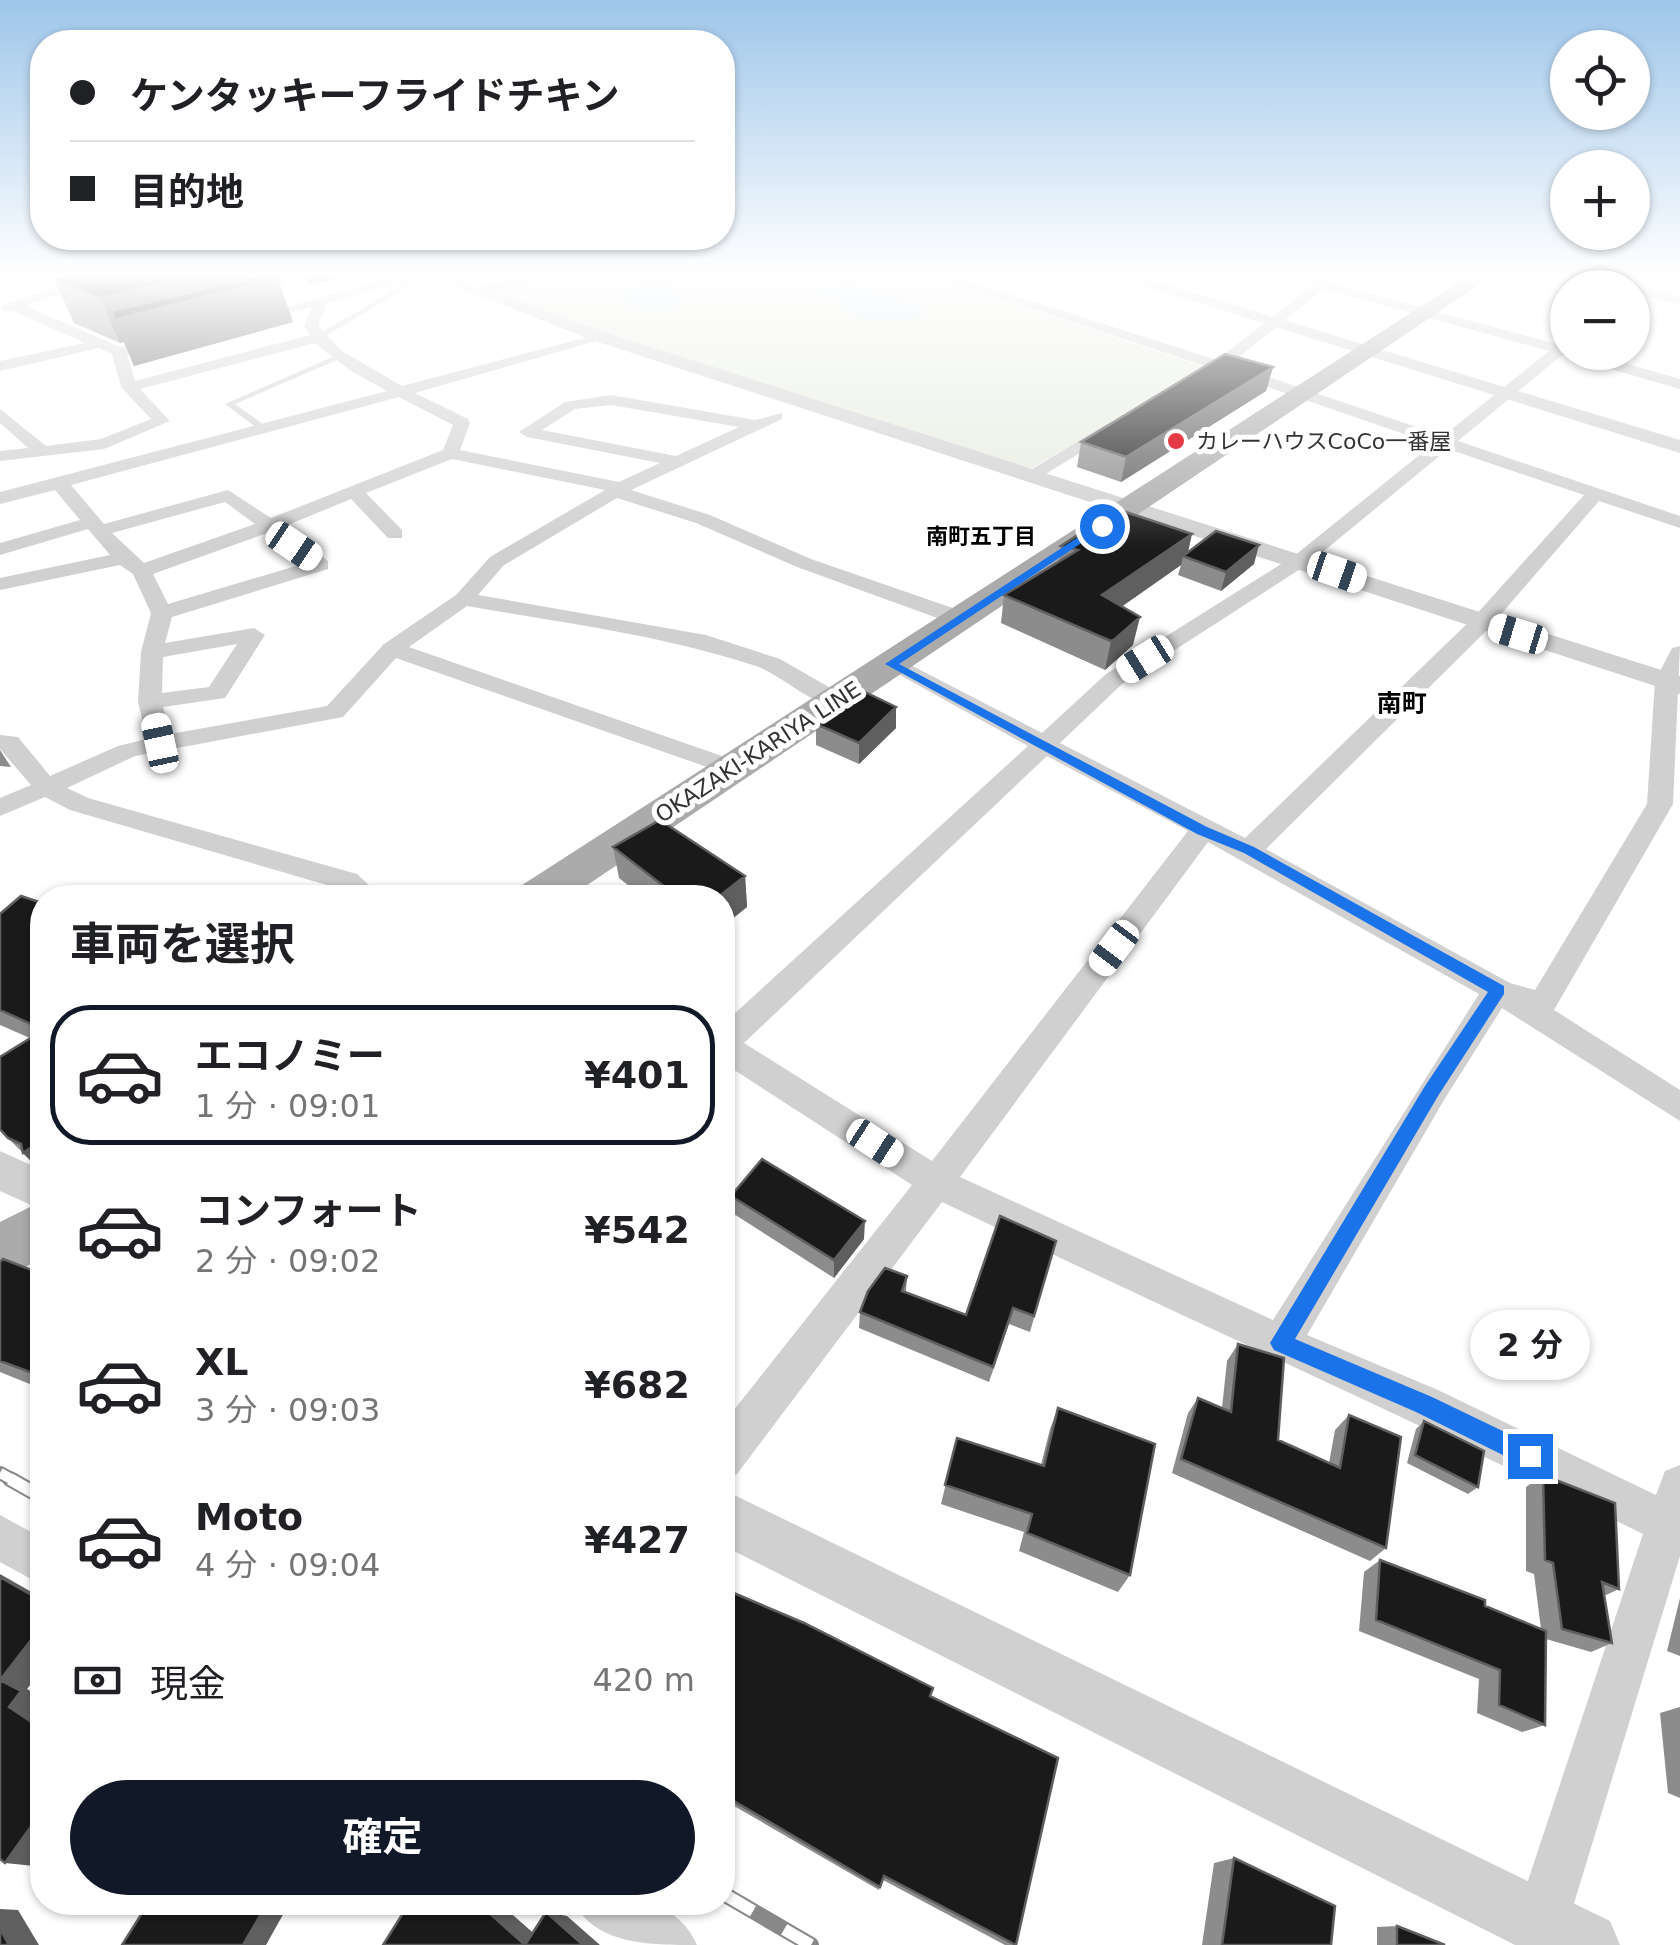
<!DOCTYPE html>
<html lang="ja">
<head>
<meta charset="utf-8">
<style>
	body { margin:0; font-family:"DejaVu Sans","Noto Sans JP",sans-serif; background:#f6f6f6; color:#202124; height:100vh; display:flex; flex-direction:column; font-size:38px; white-space:nowrap }
	* { box-sizing:border-box; margin:0 }
	p { font-size:32px; color:#757577 }
	.icon { flex:none; width:55px; height:55px; fill:none; stroke:currentColor; stroke-width:2; stroke-linecap:round; stroke-linejoin:round }
	.map { position:relative; flex:1; overflow:hidden }
	.panel { position:absolute; left:30px; top:885px; width:705px; height:1030px; display:flex; flex-direction:column; background:#fff; border-radius:40px; box-shadow:0 2px 8px #0004 }
	.panel>* { flex:none }
	.hud { position:absolute; left:30px; top:30px; width:705px; height:220px; border-radius:40px; box-shadow:0 2px 8px #0004; display:grid; align-content:center; height:220px; padding:0 40px; background:#fff }
	.fabs { position:absolute; left:1550px; top:30px; display:grid; gap:20px }
	.fabs a { display:grid; place-items:center; width:100px; height:100px; border-radius:50%; background:#fff; box-shadow:0 2px 8px #0004; font-size:50px }
	.end { position:absolute; width:45px; height:45px; margin:-22px; border:12px solid #1a73e8; background:#fff; box-shadow:0 0 0 5px #fff }
	.from { border-radius:50% }
	.bubble { position:absolute; height:70px; border-radius:35px; background:#fff; box-shadow:0 2px 8px #0004; font-size:32px; font-weight:700; line-height:70px; text-align:center }
	.car { position:absolute; width:30px; height:60px; margin:-30px -15px; border-radius:12px; box-shadow:0 0 8px 2px #0007; background:linear-gradient(#fff 24%,#345 0 40%,#fff 0 76%,#345 0 86%,#fff 0) }
	.hud b { display:flex; align-items:center; gap:35px; height:95px; font-size:38px }
	.hud b+b { border-top:2px solid #e0e0e0 }
	.hud i { width:25px; height:25px; background:#202124 }
	ul { padding:0; list-style:none }
	li { display:flex; align-items:center; gap:30px; height:140px; margin:0 20px 15px; padding:0 20px; border:5px solid transparent; border-radius:40px }
	li div { flex:1 }
	li b { display:block; font-size:38px }
	li em { font-style:normal; font-weight:700 }
	li.active { border-color:#111827 }
	li>.icon { width:90px; height:90px; stroke-width:1.5 }
	h2 { padding:0 40px; font-size:45px; line-height:120px }
	.pay { display:flex; align-items:center; gap:25px; height:110px; padding:0 40px; font-size:38px }
	.pay p { margin-inline-start:auto }
	.action { display:flex; gap:20px; margin-top:auto; padding:20px 40px }
	.action a { flex:1; height:115px; border-radius:60px; background:#111827; color:#fff; font-size:40px; font-weight:700; line-height:115px; text-align:center }
	.map>svg:first-child { display:block }
</style>
</head>
<body>
<div class="map">
<svg width="1680" height="1945" viewBox="0 0 1680 1945">
	<rect width="100%" height="100%" fill="#fff"/>
	<!-- green -->
	<path fill="#e6ecdf" d="M554,276H931L1208,368L1032,468H1025L600,333L494,292Z"/>
	<!-- water -->
	<path fill="#cfe2ee" d="M683,276L755,282C726,290 699,266 673,286L685,302L668,311L636,310L625,302L622,291L635,284Z
		M849,280L926,308L927,313C898,325 867,322 838,308L842,304L836,300L815,299L808,292Z"/>
	<g fill="none" stroke-linecap="round" stroke-linejoin="round">
		<!-- service -->
		<path fill="#d0d0d0" fill-rule="evenodd" d="M418,276H426L319,340L312,338Z
			M337,355L344,357L235,404L267,427V431H261L225,404Z"/>
		<!-- minor -->
		<path fill="#d0d0d0" fill-rule="evenodd" d="M91,276H110L26,306L120,347L169,338V344L127,354L135,381L310,335L304,326L312,307L253,322L246,318L400,276H422L327,303L318,326L342,351L402,386L603,333V339L415,393L468,419L470,423L460,450L619,482L660,463L527,437L519,432L565,402L611,395L755,420L782,413V419L631,490L710,515L811,559L967,613L970,618L959,624L951,623L797,567L696,523L617,498L504,565L478,595L706,635L780,659L846,697L850,702L846,707C821,713 782,675 756,666C662,635 564,623 467,606L409,647L742,763L745,768L733,776L724,773L396,658L343,717L135,756L67,788L88,798L357,874L383,898H350L337,888L70,810L45,797L0,816V798L31,785L0,749V735L18,737L50,776L118,746L147,739L138,702L141,652L151,613L133,574L120,565L0,590V578L110,555L88,529L0,555V543L80,520L55,490L0,504V492L387,391L351,371L315,343L140,389L170,421L104,449L0,461V451L28,448L0,423V409L46,446L101,439L151,419L121,387L112,354L99,348L0,371V361L85,343L13,311H3V305ZM399,397L453,425L443,450L271,518L228,490L104,524L71,485ZM611,405L739,427L676,456L542,430L575,409ZM452,459L605,490L490,557L456,595L384,644L327,706L170,734L163,707L225,698L265,635L254,628L165,643L172,617L328,569V561L283,527L351,499L388,538H402V530L366,493ZM225,502L255,524L144,563L112,533ZM267,533L306,563L168,604L153,574ZM237,644L209,687L162,693L163,657Z
			M278,276H300L262,288L255,284Z
			M431,276H449L486,292L474,295Z
			M933,276H953L1217,360L1312,286L1285,276H1331L1326,282L1557,344L1568,339V352H1586L1680,379V389L1562,355L1458,441L1680,516V528L1599,501L1489,628L1266,849L1510,983L1535,990L1647,804L1655,681L1672,648L1680,646L1673,804L1554,1010L1680,1090V1121L1502,1008L1444,1100L1307,1335L1438,1390L1656,1495L1665,1471L1680,1465V1556L1568,1923L1560,1942L1552,1945L1522,1942L1514,1923L1643,1534C1411,1419 1175,1313 942,1202L737,1474L722,1480V1425L912,1185L722,1062V1025L1028,746L880,664L891,657L899,659L1042,733L1106,674L1294,556L1433,444L1221,371L1214,376H1204L1201,373L1208,367ZM1324,289L1549,351L1443,436L1230,364ZM1448,449L1584,495L1473,618L1245,838L1060,743L1122,684L1308,564ZM1047,756L1188,831L932,1161L744,1043ZM1208,842L1479,994L1273,1320L960,1177Z
			M1573,276H1596L1680,296V304L1632,293V288H1610Z
			M1107,424L1121,428L1039,478H1027L1024,474Z
			M0,1515L42,1538V1585L0,1562Z
			M574,1902C621,1902 675,1893 697,1945C650,1945 595,1945 574,1902Z"/>
		<!-- tertiary -->
		<path fill="#d0d0d0" fill-rule="evenodd" d="M523,276H553L496,292L604,332L1680,676V694L592,340L471,292L475,287Z
			M1112,276H1138L1680,440V453Z
			M0,1151L42,1170V1210L0,1191Z
			M722,1489L1610,1921L1620,1945H1515L722,1545Z"/>
		<!-- primary -->
		<path fill="#ababab" fill-rule="evenodd" d="M1468,276H1492L568,898H513L519,887Z
			M42,1201V1258L0,1281V1222Z"/>
		<!-- rail-far1 casing -->
		<g stroke="#888" stroke-width="14">
			<path id="rail-far1" d="M0,1473L15,1481"/>
		</g>
		<!-- rail casing -->
		<g stroke="#888" stroke-width="16">
			<path id="rail" d="M10,1479L42,1497
				M722,1893L811,1945"/>
		</g>
		<!-- rail-far1 -->
		<use href="#rail-far1" stroke="#fff" stroke-width="10" stroke-dasharray="29" stroke-linecap="butt"/>
		<!-- rail -->
		<use href="#rail" stroke="#fff" stroke-width="12" stroke-dasharray="36" stroke-linecap="butt"/>
	</g>
	<!-- wall -->
	<path fill="#8c8c8c" d="M283,276H345L309,285L308,279Z
		M250,278L293,322L134,366L124,342L120,343L74,323L54,279Z
		M1273,367L1266,391L1121,482L1077,467L1081,442Z
		M1061,546L1188,552L1254,564L1221,591L1178,575L1181,565L1122,606L1133,645L1105,670L1001,623L1004,595L1059,562Z
		M896,707V728L859,764L816,745V724Z
		M0,750L11,767L0,766Z
		M613,847L745,876L747,907L722,927V898H644L619,878Z
		M42,903V1172L8,1138L30,1038L0,1025V914Z
		M731,1196L864,1239L834,1278L734,1214Z
		M1056,1241L1030,1332L1009,1324L989,1382L859,1328L860,1312L907,1276L906,1292L966,1315Z
		M0,1262L42,1274V1389L0,1372Z
		M1238,1344L1278,1440L1329,1463L1335,1430L1349,1415L1386,1548L1370,1561L1172,1473L1188,1413L1198,1398L1222,1408L1227,1361Z
		M1058,1408L1130,1575L1118,1592L1019,1551L1024,1532L941,1504L957,1438L1041,1465L1050,1429Z
		M1424,1421L1478,1487L1468,1494L1407,1463L1416,1429Z
		M1543,1475L1619,1589L1604,1596L1612,1643L1591,1652L1546,1639L1545,1725L1522,1732L1477,1713L1479,1679L1359,1631L1364,1572L1380,1560L1541,1629L1534,1574L1526,1571V1487Z
		M722,1588L930,1696L1016,1945H1005L883,1880L879,1890L722,1799Z
		M1680,1598V1656L1667,1651Z
		M1680,1707V1798L1668,1793L1660,1713Z
		M1234,1858L1331,1945H1202L1214,1863Z
		M1397,1926L1445,1945H1377V1927Z"/>
	<!-- shaded-wall -->
	<path fill="#5f5f5f" d="M194,276H250L253,284L278,278L293,322L134,366L124,342L120,343L100,298Z
		M307,276H345L309,285Z
		M1273,367L1266,391L1121,482L1126,457Z
		M1192,534L1187,557L1183,556L1181,565L1097,624L1102,595Z
		M1259,545L1254,564L1221,591L1226,572Z
		M1140,617L1133,645L1105,670L1111,641Z
		M896,707V728L859,764V743Z
		M745,876L747,907L722,927V898H717Z
		M42,1140V1172L23,1153Z
		M865,1221L864,1239L834,1278V1260Z
		M0,1574L42,1598V1601L0,1577Z
		M42,1626V1669L27,1689L42,1698V1706L36,1715L42,1719V1729L9,1707L0,1680Z
		M42,1811V1854L34,1866L5,1863Z
		M268,1902H290L266,1945H243Z
		M477,1902H498L547,1945H525Z
		M0,1909L18,1910L39,1945H9L0,1929Z
		M546,1912L567,1916L600,1945H583Z"/>
	<!-- building -->
	<path fill="#1a1a1a" stroke="#5f5f5f" stroke-width="2.5" d="M66,276H194L100,298L54,279Z
		M260,276H274L278,278L114,320L111,311Z
		M1225,354L1273,367L1126,457L1081,442Z
		M1117,509L1192,534L1102,595L1140,617L1115,639L1111,641L1004,595L1078,550L1061,546Z
		M1216,531L1259,545L1226,572L1183,556Z
		M863,691L896,707L859,743L816,724Z
		M660,820L745,876L717,898H679L613,847Z
		M21,896L42,903V1029L0,1010V914Z
		M42,1031V1140L23,1153L21,1144L8,1138L0,1129V1057Z
		M762,1159L865,1221L834,1260L731,1196Z
		M1000,1216L1056,1241L1034,1316L1013,1308L993,1367L860,1312L868,1291L885,1268L907,1276L902,1291L966,1315Z
		M3,1259L42,1274V1370L38,1375L0,1361V1262Z
		M1238,1344L1284,1358L1278,1440L1340,1468L1349,1415L1401,1437L1386,1548L1181,1459L1198,1398L1231,1412Z
		M1058,1408L1155,1444L1130,1575L1027,1533L1032,1514L945,1485L957,1438L1044,1466Z
		M1424,1421L1484,1451L1478,1487L1415,1455Z
		M1543,1475L1615,1503L1619,1589L1602,1582L1612,1643L1562,1629L1553,1563L1545,1560Z
		M1380,1560L1485,1600V1606L1546,1631L1545,1725L1499,1705L1500,1670L1376,1620Z
		M0,1577L42,1601V1626L0,1680Z
		M722,1588L804,1623L933,1688L930,1696L1058,1758L1016,1945L884,1876L880,1887L722,1794Z
		M0,1680L21,1691L9,1707L42,1729V1811L5,1863L0,1859Z
		M1234,1858L1335,1906L1331,1945H1222Z
		M149,1902H268L243,1945H122Z
		M410,1902H477L525,1945L546,1912L583,1945H383Z
		M1397,1926L1445,1945H1397Z
		M0,1929L9,1945H0Z"/>
	<!-- sky -->
	<linearGradient id="sky" x2="0" y2="1"><stop stop-color="#9ec6ea"/><stop offset="0.5" stop-color="#fff"/><stop offset="1" stop-color="#fff" stop-opacity="0"/></linearGradient>
	<rect width="1680" height="548" fill="url(#sky)"/>
	<!-- route -->
	<path fill="#1a73e8" d="M1098,524L1107,526L899,664L1207,827L1254,847L1504,986V994L1438,1096L1295,1339L1432,1397L1538,1448L1541,1456L1538,1464L1530,1467L1521,1464L1416,1412L1274,1350L1270,1343L1425,1086L1488,992L1244,853L1197,834L885,664Z"/>
	<!-- markers -->
	<circle fill="#e63946" stroke="#fff" stroke-width="4" cx="1176" cy="441" r="10"/>
	<g text-anchor="middle" dominant-baseline="central" stroke-width="10" stroke-linejoin="round" paint-order="stroke">
		<!-- far-poi labels -->
		<g font-size="22" fill="#333" stroke="#fff" text-anchor="start">
			<text x="1196" y="441">カレーハウスCoCo一番屋</text>
		</g>
		<!-- far-neighbourhood labels -->
		<g font-size="22" font-weight="bold" fill="#000" stroke="#fff">
			<text x="981" y="536">南町五丁目</text>
		</g>
		<!-- far-street labels -->
		<g font-size="22" fill="#333" stroke="#fff">
			<text transform="translate(758 752) rotate(-33)">OKAZAKI-KARIYA LINE</text>
		</g>
		<!-- far-quarter labels -->
		<g font-size="25" font-weight="bold" fill="#000" stroke="#fff">
			<text x="1402" y="703">南町</text>
		</g>
	</g>
</svg>
<div class="fabs">
<a><svg class="icon" aria-label="locate" viewBox="0 0 24 24"><circle cx="12" cy="12" r="6"/><path d="M12 2v4M12 18v4M2 12h4M18 12h4"/></svg></a>
<a>+</a>
<a>−</a>
</div>
<i class="end from" style="left:1102px;top:526px"></i>
<i class="end" style="left:1530px;top:1456px"></i>
<div class="bubble" style="left:1470px;top:1310px;width:120px">2 分</div>
<i class="car" style="left:294px;top:546px;rotate:124deg"></i>
<i class="car" style="left:1337px;top:572px;rotate:109deg"></i>
<i class="car" style="left:1518px;top:634px;rotate:287deg"></i>
<i class="car" style="left:1145px;top:659px;rotate:238deg"></i>
<i class="car" style="left:160px;top:743px;rotate:348deg"></i>
<i class="car" style="left:1114px;top:948px;rotate:217deg"></i>
<i class="car" style="left:875px;top:1143px;rotate:123deg"></i>
<div class="hud">
<b><i class="from"></i>ケンタッキーフライドチキン</b>
<b><i></i>目的地</b>
</div>
<section class="panel">
<h2>車両を選択</h2>
<ul>
<li class="active"><svg class="icon" aria-label="car" viewBox="0 0 24 24"><path d="M5 17H2v-5l4-1 3-4h7l3 4 3 1v5h-3M9 17h6M6 11h13"/><circle cx="7" cy="17" r="2"/><circle cx="17" cy="17" r="2"/></svg><div><b>エコノミー</b><p>1 分 · 09:01</p></div><em>¥401</em></li>
<li><svg class="icon" aria-label="car" viewBox="0 0 24 24"><path d="M5 17H2v-5l4-1 3-4h7l3 4 3 1v5h-3M9 17h6M6 11h13"/><circle cx="7" cy="17" r="2"/><circle cx="17" cy="17" r="2"/></svg><div><b>コンフォート</b><p>2 分 · 09:02</p></div><em>¥542</em></li>
<li><svg class="icon" aria-label="car" viewBox="0 0 24 24"><path d="M5 17H2v-5l4-1 3-4h7l3 4 3 1v5h-3M9 17h6M6 11h13"/><circle cx="7" cy="17" r="2"/><circle cx="17" cy="17" r="2"/></svg><div><b>XL</b><p>3 分 · 09:03</p></div><em>¥682</em></li>
<li><svg class="icon" aria-label="car" viewBox="0 0 24 24"><path d="M5 17H2v-5l4-1 3-4h7l3 4 3 1v5h-3M9 17h6M6 11h13"/><circle cx="7" cy="17" r="2"/><circle cx="17" cy="17" r="2"/></svg><div><b>Moto</b><p>4 分 · 09:04</p></div><em>¥427</em></li>
</ul>
<div class="pay"><svg class="icon" aria-label="cash" viewBox="0 0 24 24"><path d="M3 7h18v10H3z"/><circle cx="12" cy="12" r="2"/></svg>現金<p>420 m</p></div>
<div class="action"><a>確定</a></div>
</section>
</div>
</body>
</html>
